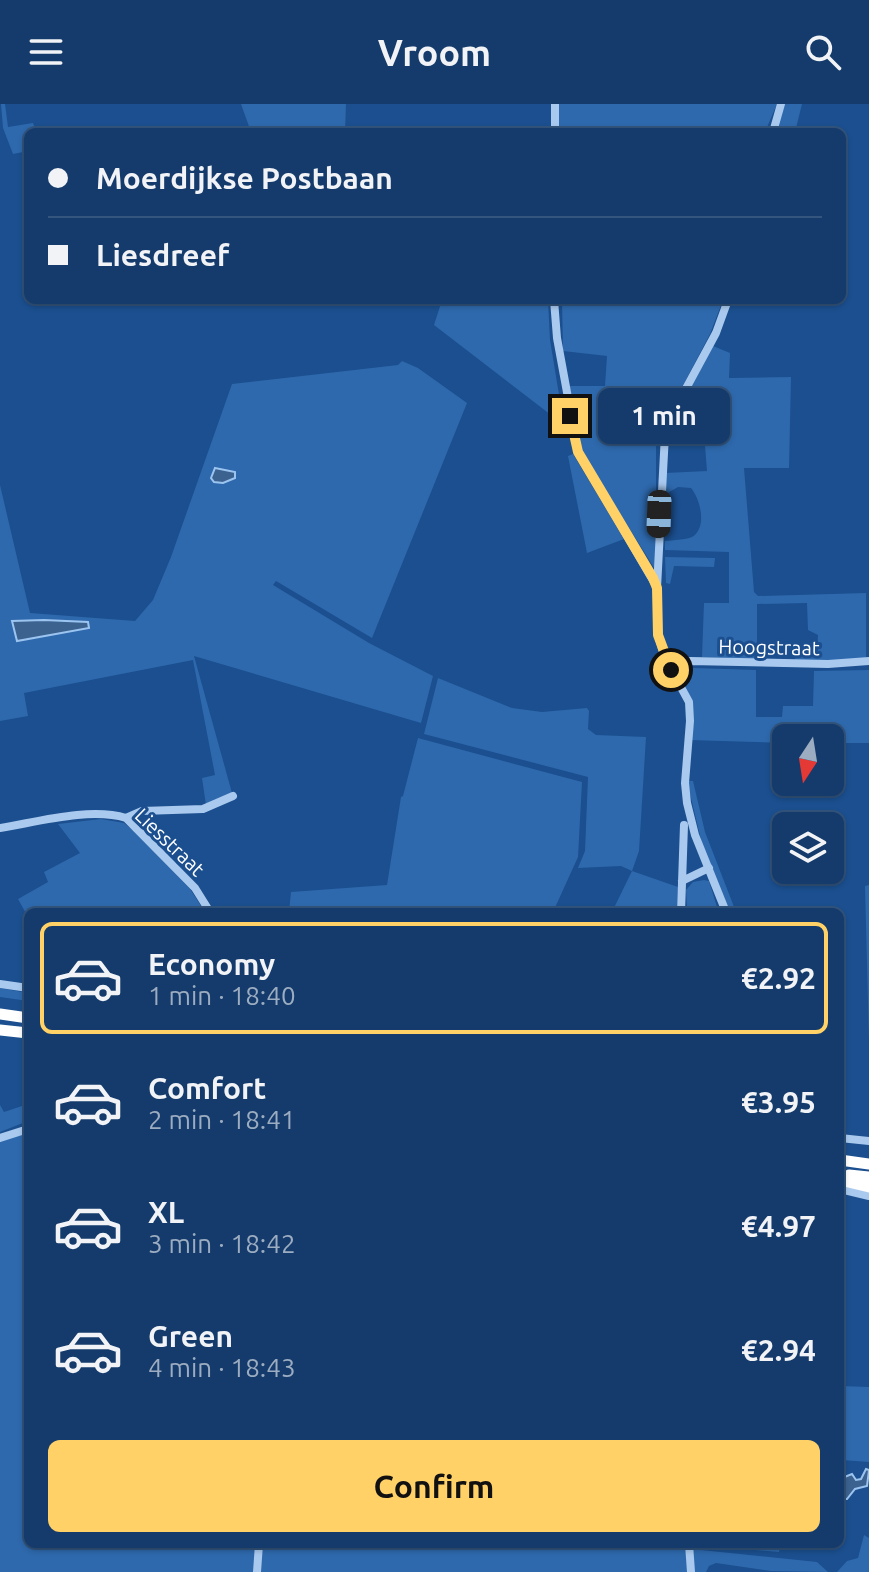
<!DOCTYPE html>
<html lang="en">
<head>
<meta charset="utf-8">
<style>
	body { margin:0; font-family:Ubuntu,sans-serif; background:#214673; color:#f1f3f6; height:100vh; display:flex; flex-direction:column; font-size:30px; white-space:nowrap }
	* { box-sizing:border-box; margin:0 }
	p { font-size:26px; color:#9dadc1 }
	.icon { flex:none; width:44px; height:44px; fill:none; stroke:currentColor; stroke-width:2; stroke-linecap:round; stroke-linejoin:round }
	.map { position:relative; flex:1; overflow:hidden }
	.panel { position:absolute; left:24px; top:804px; width:820px; height:640px; display:flex; flex-direction:column; background:#143b6b; border-radius:12px; box-shadow:0 2px 6px #0004,0 0 0 2px #33557e }
	.panel>* { flex:none }
	.guide { position:absolute; left:24px; top:24px; width:822px; height:176px; border-radius:12px; box-shadow:0 2px 6px #0004,0 0 0 2px #33557e; display:grid; align-content:center; height:176px; padding:0 24px; background:#143b6b }
	.needle { width:52px; rotate:192deg }
	.controls { position:absolute; left:772px; top:620px; display:grid; gap:16px }
	.controls a { display:grid; place-items:center; width:72px; height:72px; border-radius:12px; background:#143b6b; box-shadow:0 2px 6px #0004,0 0 0 2px #33557e; font-size:40px }
	.end { position:absolute; width:36px; height:36px; margin:-18px; border:10px solid #ffd166; background:#111; box-shadow:0 0 0 4px #111 }
	.from { border-radius:50% }
	.bubble { position:absolute; height:56px; border-radius:12px; background:#143b6b; box-shadow:0 2px 6px #0004,0 0 0 2px #33557e; font-size:26px; font-weight:700; line-height:56px; text-align:center }
	.car { position:absolute; width:24px; height:48px; margin:-24px -12px; border-radius:10px; box-shadow:0 0 6px 2px #0007; background:linear-gradient(#222 24%,#8ab4d8 0 40%,#222 0 76%,#8ab4d8 0 86%,#222 0) }
	.guide b { display:flex; align-items:center; gap:28px; height:76px; font-size:30px }
	.guide b+b { border-top:2px solid #33557e }
	.guide i { width:20px; height:20px; background:#f1f3f6 }
	ul { padding:14px 0 0; list-style:none }
	li { display:flex; align-items:center; gap:24px; height:112px; margin:0 16px 12px; padding:0 8px; border:4px solid transparent; border-radius:12px }
	li div { flex:1 }
	li b { display:block; font-size:30px }
	li em { font-style:normal; font-weight:700 }
	li.active { border-color:#ffd166 }
	li>.icon { width:72px; height:72px; stroke-width:1.5 }
	.action { display:flex; gap:16px; margin-top:auto; padding:16px 24px }
	.action a { flex:1; height:92px; border-radius:12px; background:#ffd166; color:#111; font-size:32px; font-weight:700; line-height:92px; text-align:center }
	header { display:flex; justify-content:space-between; align-items:center; height:104px; padding:0 24px; background:#143b6b; font-size:36px; font-weight:700 }
	.map>svg:first-child { display:block }
</style>
</head>
<body>
<header><svg class="icon" aria-label="menu" viewBox="0 0 24 24"><path d="M4 6h16M4 12h16M4 18h16"/></svg>Vroom<svg class="icon" aria-label="search" viewBox="0 0 24 24"><circle cx="10" cy="10" r="6"/><path d="M15 15l6 6"/></svg></header>
<div class="map">
<svg width="869" height="1468" viewBox="0 0 869 1468">
	<rect width="100%" height="100%" fill="#1b4f8f"/>
	<!-- green -->
	<path fill="#2e69ad" d="M1,0H5L8,23L33,19L35,24L44,23L45,28H28V47L13,50L3,24Z
		M241,0H346L345,28H251Z
		M559,0H777L765,28H559Z
		M785,0H802L795,28H776Z
		M442,196H548L550,236L564,321L434,221Z
		M562,196H723L710,230L656,333V467L581,347L569,282H605L607,252L563,247Z
		M713,242L730,249L729,274L791,273L789,364H744L754,488L758,492L866,489V556H795V547L817,546L818,531L808,526L807,499L757,500V555L702,553L704,499H729V448L665,446V437C673,436 685,436 692,433C708,423 700,395 691,384L678,383L664,391L665,369L707,367L702,303L682,300Z
		M402,257L418,264L467,299L372,534L276,477L273,481L369,539L433,572L421,619L194,552L232,689L206,701L202,674L215,671L193,556L24,589L28,612L0,617V381L30,509L135,517L153,496L171,453L232,280L398,261Z
		M573,350L624,435L587,449L568,352Z
		M665,453L715,454L714,463L674,462L670,480L666,479Z
		M694,564L756,566V613H782L783,602H813L814,567L869,566V639H830V634H786V639L689,636L688,588L679,569L684,565Z
		M438,574L512,604L542,608L587,604L589,607L588,625L596,631L646,633L639,747L632,767L678,783L677,808H612L632,767L621,762L578,764L585,747L588,673L424,630Z
		M418,634L582,678L578,753L553,808H289L291,788L387,781L401,693L403,692Z
		M687,677H693L705,728L736,808H729L703,744Z
		M101,715L124,719L134,727L190,785L205,808H28V813L18,795L48,778L44,768L80,749L58,720Z
		M704,776L709,777L717,803H687L686,786L693,778Z
		M869,781V936L865,782Z
		M0,884L28,889V897L0,893Z
		M28,1000V1017L0,1028V1001L4,1008Z
		M28,1025V1440H689L688,1468H0V1036Z
		M840,1282L869,1283V1358L842,1356L840,1364Z
		M864,1431L869,1434V1468H837L847,1457L858,1454Z
		M720,1440H780L779,1448L719,1443Z
		M691,1445L817,1458L828,1468L771,1467L716,1459L709,1462L706,1468H693Z"/>
	<!-- water -->
	<path fill="#3c6290" stroke="#9cc4f0" stroke-width="2" d="M215,364L235,368V374L223,379L214,378L211,374Z
		M44,516L88,518L89,524L17,537L12,517Z
		M866,1365L869,1366L867,1382L855,1385L847,1395H842V1374L852,1370L856,1376L861,1375Z"/>
	<g fill="none" stroke-linecap="round" stroke-linejoin="round">
		<!-- minor -->
		<path stroke="#a9c9ee" stroke-width="8" d="M555,28V0
			M773,28L781,0
			M554,196L557,234L578,348L655,480
			M671,566L690,557L828,560L869,557
			M126,714L142,707L203,705L233,692
			M0,724C37,718 90,703 126,714L195,784L210,808
			M682,777L709,764
			M681,808L684,721
			M726,808L695,731L687,699L685,679L690,617L689,598L664,552L658,531L657,484L665,330L669,316L716,229L728,196
			M0,880L28,884
			M0,1034L28,1025
			M840,1034L869,1037
			M840,1085L869,1092
			M689,1440L691,1468
			M257,1468L259,1440"/>
		<!-- highway -->
		<path stroke="#fff" stroke-width="11" d="M0,910L28,914
			M0,926L28,929
			M840,1056L869,1060
			M849,1071L869,1073
			M840,1076L869,1083"/>
	</g>
	<g fill="none" stroke-linecap="round" stroke-linejoin="round">
		<!-- route -->
		<path stroke="#ffd166" stroke-width="10" d="M570,312L578,348L653,474L657,484L658,531L671,566"/>
	</g>
	<g text-anchor="middle" dominant-baseline="central" stroke-width="6" stroke-linejoin="round" paint-order="stroke">
		<!-- street labels -->
		<g font-size="20" fill="#fff" stroke="#1b4f8f">
			<text transform="translate(769 543) rotate(1)">Hoogstraat</text>
			<text transform="translate(170 738) rotate(44)">Liesstraat</text>
		</g>
	</g>
</svg>
<div class="controls">
<a><svg class="needle" viewBox="-14 -14 28 28"><path d="M0-13l5 13h-10z" fill="#e53935"/><path d="M0 13l5-13h-10z" fill="#9dadc1"/></svg></a>
<a><svg class="icon" aria-label="layers" viewBox="0 0 24 24"><path d="M12 4l9 5-9 5-9-5zM3 14l9 5 9-5"/></svg></a>
</div>
<i class="end from" style="left:671px;top:566px"></i>
<i class="end" style="left:570px;top:312px"></i>
<div class="bubble" style="left:598px;top:284px;width:132px">1 min</div>
<i class="car" style="left:659px;top:410px;rotate:182deg"></i>
<div class="guide">
<b><i class="from"></i>Moerdijkse Postbaan</b>
<b><i></i>Liesdreef</b>
</div>
<section class="panel">
<ul>
<li class="active"><svg class="icon" aria-label="car" viewBox="0 0 24 24"><path d="M5 17H2v-5l4-1 3-4h7l3 4 3 1v5h-3M9 17h6M6 11h13"/><circle cx="7" cy="17" r="2"/><circle cx="17" cy="17" r="2"/></svg><div><b>Economy</b><p>1 min · 18:40</p></div><em>€2.92</em></li>
<li><svg class="icon" aria-label="car" viewBox="0 0 24 24"><path d="M5 17H2v-5l4-1 3-4h7l3 4 3 1v5h-3M9 17h6M6 11h13"/><circle cx="7" cy="17" r="2"/><circle cx="17" cy="17" r="2"/></svg><div><b>Comfort</b><p>2 min · 18:41</p></div><em>€3.95</em></li>
<li><svg class="icon" aria-label="car" viewBox="0 0 24 24"><path d="M5 17H2v-5l4-1 3-4h7l3 4 3 1v5h-3M9 17h6M6 11h13"/><circle cx="7" cy="17" r="2"/><circle cx="17" cy="17" r="2"/></svg><div><b>XL</b><p>3 min · 18:42</p></div><em>€4.97</em></li>
<li><svg class="icon" aria-label="car" viewBox="0 0 24 24"><path d="M5 17H2v-5l4-1 3-4h7l3 4 3 1v5h-3M9 17h6M6 11h13"/><circle cx="7" cy="17" r="2"/><circle cx="17" cy="17" r="2"/></svg><div><b>Green</b><p>4 min · 18:43</p></div><em>€2.94</em></li>
</ul>
<div class="action"><a>Confirm</a></div>
</section>
</div>
</body>
</html>
